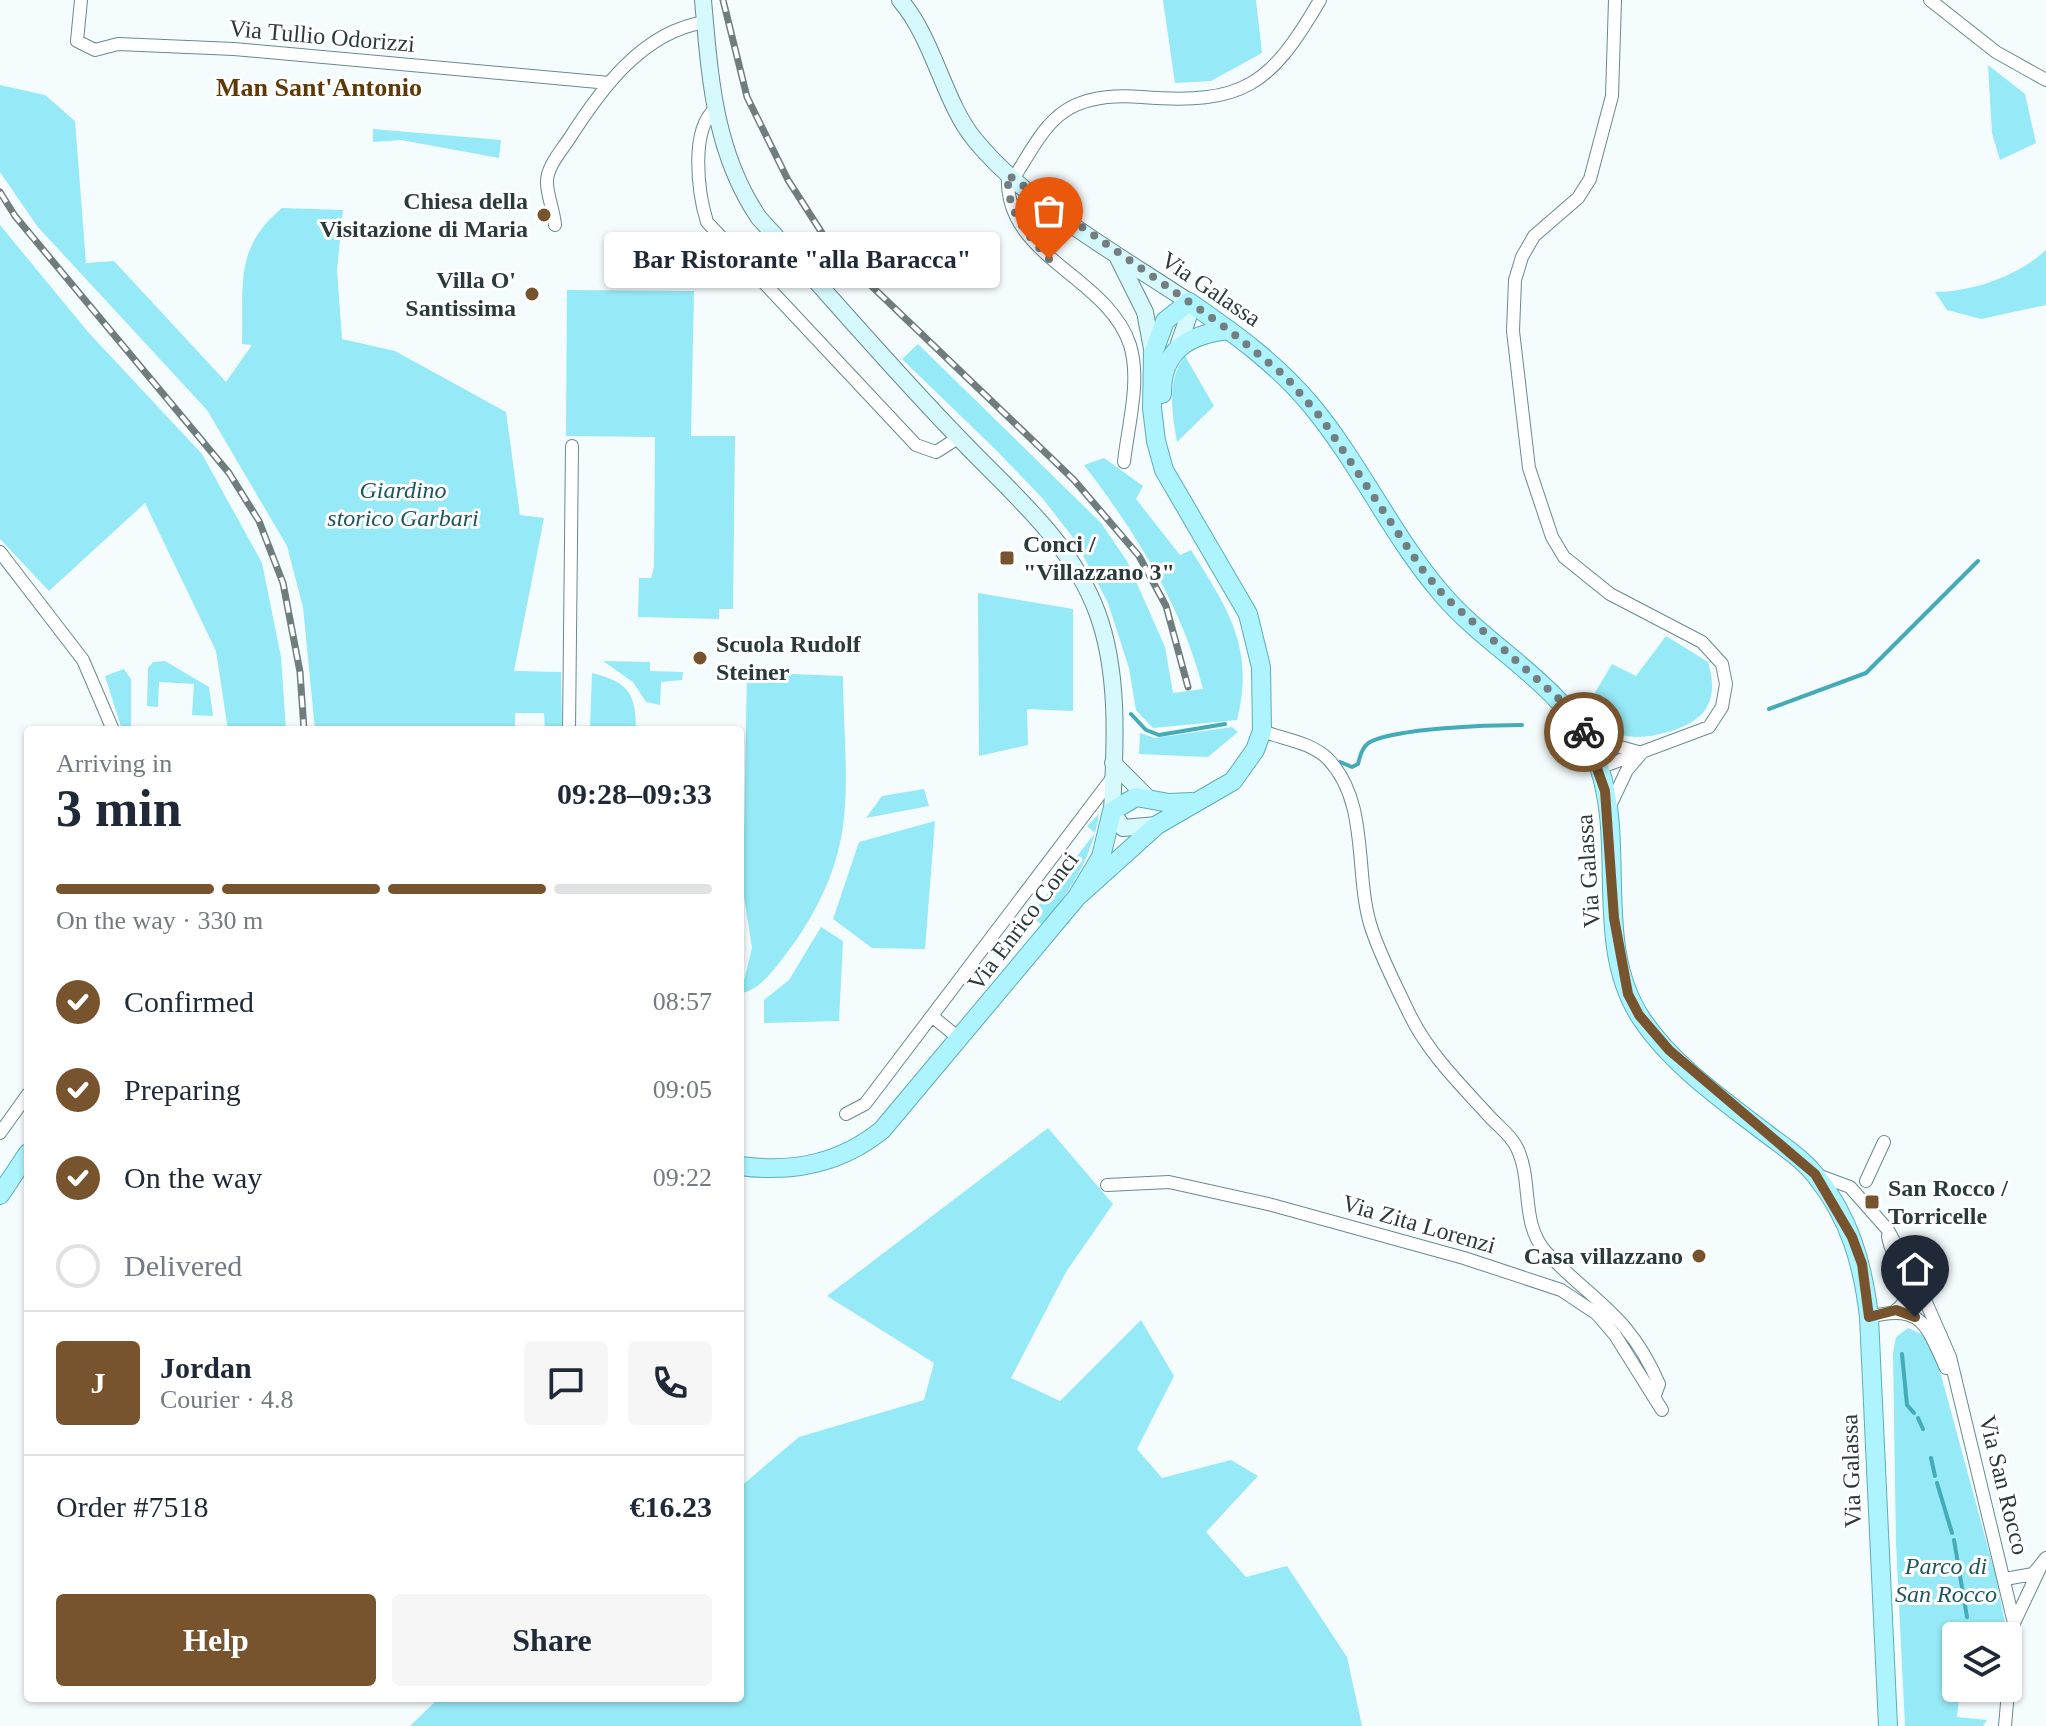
<!DOCTYPE html>
<meta charset="utf-8">
<style>
:root{--surface:#fff;--page:#f6f6f7;--text:#1f2937;--muted:#747a83;--line:#e0e1e3;--accent:#77542d}
body{margin:0;font-family:Georgia,serif;background:var(--page);color:var(--text);height:100vh;display:flex;flex-direction:column;font-size:30px;white-space:nowrap}
*{box-sizing:border-box;margin:0}
p{font-size:26px;color:var(--muted)}
.icon{flex:none;width:44px;height:44px;fill:none;stroke:currentColor;stroke-width:2;stroke-linecap:round;stroke-linejoin:round}
.map{position:relative;flex:1;overflow:hidden}
.panel{position:absolute;left:24px;top:726px;width:720px;height:976px;display:flex;flex-direction:column;background:var(--surface);border-radius:8px;box-shadow:0 2px 6px #0004}
.panel>*{flex:none}
.tools{position:absolute;left:1942px;top:1622px;display:grid;gap:16px}
.tools a{display:grid;place-items:center;width:80px;height:80px;border-radius:8px;background:var(--surface);box-shadow:0 2px 6px #0004;font-size:40px}
.pin{position:absolute;display:grid;place-items:center;width:68px;height:68px;color:#fff;margin:-82px -34px;border-radius:50% 50% 50% 0;rotate:-45deg;box-shadow:0 0 8px #0007}
.pin .icon{rotate:45deg}
.courier{position:absolute;display:grid;place-items:center;width:80px;height:80px;margin:-40px;border:6px solid #77542d;border-radius:50%;background:#fff;color:#222;box-shadow:0 2px 10px #0007}
.bubble{position:absolute;height:56px;border-radius:8px;background:var(--surface);box-shadow:0 2px 6px #0004;font-size:26px;font-weight:700;line-height:56px;text-align:center}
.overview em{font-style:normal;font-weight:700}
.overview div{display:flex;flex-direction:column-reverse}
.overview{display:flex;align-items:center;justify-content:space-between;height:136px;padding:0 32px}
h1{font-size:52px;font-weight:700;line-height:60px}
.bar{display:grid;grid-template-columns:repeat(4,1fr);gap:12px 8px;align-content:center;height:96px;padding:0 32px}
.bar i{height:10px;border-radius:6px;background:var(--line)}
.bar .active{background:var(--accent)}
.bar p{grid-column:span 4}
.line{display:flex;align-items:center;gap:20px;padding:0 32px;border-top:2px solid var(--line)}
.line div{flex:1}
.round{display:grid;place-items:center;flex:none;width:84px;height:84px;border-radius:8px;background:var(--page)}
ol{padding:0 32px;list-style:none}
li{display:flex;align-items:center;gap:24px;height:88px}
li p{margin-inline-start:auto}
li .icon{padding:8px;border-radius:50%;background:var(--accent);color:#fff;stroke-width:4}
li:last-child{color:var(--muted)}
li i{width:44px;height:44px;border:4px solid var(--line);border-radius:50%}
.action{display:flex;gap:16px;margin-top:auto;padding:16px 32px}
.action a{flex:1;height:92px;border-radius:8px;background:var(--accent);color:#fff;font-size:32px;font-weight:700;line-height:92px;text-align:center}
.action a+a{background:var(--page);color:var(--text)}
.map>svg:first-child{display:block}
.green{fill:#96e9f6}
.lines{fill:none;stroke-linecap:round;stroke-linejoin:round}
.stream{stroke:#44abb9;stroke-width:4}
.street-casing{stroke:#688a8f;stroke-width:14}
.secondary-casing{stroke:#688a8f;stroke-width:18}
.primary-casing{stroke:#5caeb9;stroke-width:20}
.street{stroke:#fff;stroke-width:12}
.secondary{stroke:#d6f9fe;stroke-width:16}
.primary{stroke:#adf4fe;stroke-width:18}
.rail-casing{stroke:#707d7e;stroke-width:7}
.rail{stroke:#fff;stroke-width:4;stroke-dasharray:12;stroke-linecap:butt}
.done{stroke:#727e80;stroke-width:8;stroke-dasharray:0 14.4}
.route{stroke:#77542d;stroke-width:10}
.poi-dot{fill:#77542d;stroke:#fff;stroke-width:3}
.labels{text-anchor:middle;dominant-baseline:central;stroke-width:6;stroke-linejoin:round;paint-order:stroke}
.street-label{font-size:24px;fill:#2b3a3c;stroke:#fff}
.poi-label{font-size:24px;font-weight:bold;fill:#2b3a3c;stroke:#fff;text-anchor:end}
.park-label{font-size:24px;font-style:italic;fill:#1c565e;stroke:#fff}
.neighbourhood-label{font-size:26px;font-weight:bold;fill:#5f3a07;stroke:#fff}
</style>
<div class="map">
<svg width="2046" height="1726" viewBox="0 0 2046 1726">
<rect width="100%" height="100%" fill="#f5fcfd"/>
<path class="green" d="M 1163,0 L 1256,0 L 1262,53 L 1211,81 L 1175,83 Z
M 1988,65 L 2025,94 L 2036,143 L 2000,160 L 1992,133 Z
M 0,85 L 45,95 L 75,121 L 86,263 L 114,261 L 226,382 L 252,345 L 242,344 C 244,286 233,249 282,208 L 343,210 L 337,270 L 342,339 L 395,351 L 506,412 L 520,515 L 544,518 L 514,671 L 561,672 L 562,730 L 545,730 L 544,713 L 515,713 L 515,730 L 315,730 L 303,607 L 287,546 L 207,410 L 37,226 L 0,172 Z
M 373,129 L 501,140 L 499,158 L 401,140 L 373,142 Z
M 0,225 L 88,332 L 202,454 L 262,563 L 281,657 L 286,730 L 228,730 L 216,651 L 145,503 L 49,591 L 0,539 Z
M 2046,250 L 2046,305 L 1981,319 L 1947,310 L 1935,292 C 1972,292 2018,276 2046,250 Z
M 567,290 L 694,291 L 691,436 L 735,436 L 733,609 L 719,609 L 719,619 L 638,617 L 639,578 L 651,578 L 654,567 L 655,437 L 566,436 Z
M 918,344 L 1101,523 L 1127,561 L 1165,647 L 1173,693 L 1203,689 C 1182,606 1136,533 1084,465 L 1104,458 L 1143,486 L 1136,499 L 1180,555 L 1191,550 C 1228,609 1255,648 1237,720 L 1153,728 L 1136,710 L 1129,668 L 1108,603 L 1075,540 L 1043,499 L 998,452 L 902,359 Z
M 1185,356 L 1214,406 L 1177,442 C 1172,412 1166,381 1185,356 Z
M 978,593 L 1073,609 L 1073,711 L 1027,709 L 1028,745 L 979,756 Z
M 1666,636 L 1708,662 C 1713,680 1715,694 1705,710 C 1692,730 1634,746 1613,731 C 1604,724 1596,711 1590,701 L 1612,664 L 1636,676 Z
M 165,661 L 209,687 L 213,716 L 192,715 L 194,684 L 159,682 L 158,707 L 147,706 L 148,668 L 153,662 Z
M 603,661 L 650,662 L 650,671 L 683,672 L 682,680 L 661,682 L 660,705 L 646,702 L 633,682 Z
M 124,669 L 131,679 L 131,730 L 122,730 L 105,676 Z
M 747,672 L 843,676 C 843,725 851,797 840,843 C 831,885 809,925 783,958 C 773,971 758,991 741,993 L 752,948 L 743,890 Z
M 592,673 C 628,682 636,693 636,730 L 590,730 Z
M 1232,727 L 1238,732 L 1208,757 L 1139,754 L 1140,733 L 1155,738 Z
M 924,789 L 929,806 L 866,818 L 882,796 Z
M 1099,814 C 1092,859 1069,892 1043,925 L 1030,916 L 1095,833 L 1087,826 Z
M 935,821 L 925,949 L 872,948 L 833,919 L 859,842 Z
M 821,927 L 843,941 L 839,1021 L 764,1023 L 764,1000 L 789,980 Z
M 1048,1128 L 1113,1204 L 1066,1272 L 1011,1378 L 1060,1401 L 1141,1320 L 1174,1376 L 1137,1449 L 1162,1478 L 1231,1460 L 1258,1476 L 1206,1532 L 1246,1577 L 1287,1566 L 1347,1657 L 1362,1726 L 410,1726 L 439,1698 L 740,1698 L 740,1487 L 799,1437 L 924,1400 L 934,1363 L 827,1296 Z
M 1908,1328 L 1923,1335 L 1938,1364 L 1996,1577 L 2005,1623 L 1966,1628 L 1965,1636 L 1956,1636 L 1956,1688 L 1960,1688 L 1957,1717 L 1987,1720 L 1983,1726 L 1905,1726 L 1896,1544 L 1893,1353 L 1896,1337 Z"/>
<g class="lines">
<path class="stream" d="M 1769,709 L 1866,673 L 1978,561
M 1131,714 L 1146,730 L 1159,735 L 1225,724
M 1340,762 L 1352,767 L 1358,764 C 1360,756 1362,747 1370,742 C 1398,728 1488,725 1522,725
M 1902,1354 L 1907,1405 L 1914,1413
M 1918,1418 L 1923,1429
M 1931,1458 L 1935,1476
M 1937,1483 L 1952,1533
M 1954,1540 L 1967,1617"/>
<defs>
<path id="street" d="M 81,0 L 77,41 L 95,50 L 118,44 L 234,49 L 609,83
M 1930,0 L 1996,52 L 2046,80
M 715,109 C 690,130 698,193 707,222 L 916,445 L 936,452 L 958,438
M 1008,175 C 1003,257 1107,275 1130,345 C 1141,381 1128,425 1124,462
M 1013,179 C 1028,157 1042,126 1065,111 C 1087,96 1117,95 1142,97 C 1243,105 1270,86 1320,0
M 555,225 C 554,211 547,195 547,183 C 546,168 561,151 569,139 C 601,89 642,32 705,22
M 0,552 L 83,660 L 113,730
M 1580,724 L 1613,745 L 1642,753
M 569,730 L 572,446
M 1262,731 C 1283,739 1311,742 1328,759 C 1370,803 1354,874 1371,927 C 1380,955 1395,984 1408,1011 C 1427,1052 1459,1083 1489,1116 C 1499,1127 1511,1135 1517,1148 C 1533,1180 1520,1224 1546,1252 C 1593,1302 1629,1314 1659,1384 L 1655,1395
M 1599,768 L 1709,727 L 1722,707 L 1726,684 L 1722,664 L 1702,642 L 1610,594 L 1564,557 L 1552,537 L 1529,468 L 1513,331 L 1515,280 L 1522,257 L 1534,236 L 1578,198 L 1590,179 L 1612,96 L 1615,0
M 1609,808 L 1627,770 L 1640,755
M 933,1017 L 960,1039
M 846,1114 L 865,1104 L 1113,777
M 0,1133 L 28,1094
M 1815,1174 L 1850,1187 L 1888,1230 L 1922,1293 L 1950,1357 L 2014,1623 L 2005,1726
M 1866,1181 L 1884,1142
M 1107,1185 L 1169,1182 L 1272,1205 L 1464,1258 L 1561,1290 L 1597,1314 L 1615,1335 L 1662,1410
M 1888,1236 C 1890,1258 1921,1294 1896,1310
M 1869,1317 C 1921,1303 1926,1324 1946,1368
M 2005,1579 L 2033,1574 L 2046,1558
M 2014,1623 L 2040,1568"/>
<path id="secondary" d="M 703,0 C 710,77 714,152 759,218 C 826,291 890,367 959,438 C 1011,493 1070,540 1097,612 C 1120,673 1115,748 1112,811 L 1123,828 L 1157,825
M 900,0 C 934,39 944,103 975,140 C 1028,205 1119,255 1189,302 L 1188,318 L 1179,343
M 1118,258 L 1145,312 L 1153,354
M 1113,763 L 1146,796"/>
<path id="primary" d="M 1162,394 C 1161,350 1190,334 1229,330
M 1077,897 L 1157,825 L 1233,781 L 1255,750 L 1262,731 L 1261,667 L 1248,614 L 1164,470 L 1156,441 L 1152,408 L 1153,354 L 1165,321 L 1189,302 C 1234,333 1276,363 1311,405 C 1360,464 1392,536 1442,594 C 1494,655 1572,687 1599,767 C 1626,846 1593,945 1641,1018 C 1672,1065 1723,1100 1767,1134 C 1784,1147 1803,1159 1816,1176 C 1850,1218 1863,1265 1869,1317 L 1888,1726
M 740,1166 C 793,1173 840,1164 882,1130 L 1077,897 L 1101,857 L 1112,811 L 1136,797 L 1169,803 L 1191,802
M 0,1195 L 28,1153"/>
</defs>
<use href="#street" class="street-casing"/>
<use href="#secondary" class="secondary-casing"/>
<use href="#primary" class="primary-casing"/>
<use href="#street" class="street"/>
<use href="#secondary" class="secondary"/>
<use href="#primary" class="primary"/>
<defs>
<path id="rail" d="M 723,0 L 747,97 L 788,180 L 822,233 L 861,276 L 1074,480 L 1139,556 L 1166,606 L 1188,687
M 0,192 L 15,216 L 229,473 L 259,521 L 283,583 L 300,672 L 304,730"/>
</defs>
<use href="#rail" class="rail-casing"/>
<use href="#rail" class="rail"/>
</g>
<g class="lines">
<path class="done" d="M 1049,259 C 1026,233 1006,211 1008,175 L 1229,330 L 1286,377 L 1322,419 L 1422,569 L 1445,597 L 1558,698 L 1584,732"/>
<path class="route" d="M 1584,732 L 1605,791 L 1614,918 L 1628,994 L 1639,1015 L 1669,1050 L 1815,1174 L 1852,1237 L 1862,1264 L 1869,1317 L 1896,1310 L 1915,1317"/>
</g>
<g class="poi-dot">
<circle cx="544" cy="215" r="8"/>
<circle cx="532" cy="294" r="8"/>
<rect x="999" y="550" width="16" height="16" rx="4"/>
<circle cx="700" cy="658" r="8"/>
<rect x="1864" y="1194" width="16" height="16" rx="4"/>
<circle cx="1699" cy="1256" r="8"/>
</g>
<g class="labels">
<g class="street-label">
<text transform="translate(322 36) rotate(5)">Via Tullio Odorizzi</text>
<text transform="translate(1211 289) rotate(34)">Via Galassa</text>
<text transform="translate(1588 871) rotate(-94)">Via Galassa</text>
<text transform="translate(1023 921) rotate(-53)">Via Enrico Conci</text>
<text transform="translate(1419 1224) rotate(16)">Via Zita Lorenzi</text>
<text transform="translate(1851 1471) rotate(-92)">Via Galassa</text>
<text transform="translate(2004 1485) rotate(76)">Via San Rocco</text>
</g>
<g class="poi-label">
<text x="528" y="201">Chiesa della<tspan x="528" dy="28">Visitazione di Maria</tspan></text>
<text x="516" y="280">Villa O'<tspan x="516" dy="28">Santissima</tspan></text>
<text x="1023" y="544" text-anchor="start">Conci /<tspan x="1023" dy="28">"Villazzano 3"</tspan></text>
<text x="716" y="644" text-anchor="start">Scuola Rudolf<tspan x="716" dy="28">Steiner</tspan></text>
<text x="1888" y="1188" text-anchor="start">San Rocco /<tspan x="1888" dy="28">Torricelle</tspan></text>
<text x="1683" y="1256">Casa villazzano</text>
</g>
<g class="park-label">
<text x="403" y="490">Giardino<tspan x="403" dy="28">storico Garbari</tspan></text>
<text x="1946" y="1566">Parco di<tspan x="1946" dy="28">San Rocco</tspan></text>
</g>
<g class="neighbourhood-label">
<text x="319" y="87">Man Sant'Antonio</text>
</g>
</g>
</svg>
<div class="tools">
<a><svg class="icon" aria-label="layers" viewBox="0 0 24 24"><path d="M12 4l9 5-9 5-9-5zM3 14l9 5 9-5"/></svg></a>
</div>
<div class="pin" style="left:1049px;top:259px;background:#ea580c"><svg class="icon" aria-label="bag" viewBox="0 0 24 24"><path d="M5 8h14l-1 12H6zM9 8a3 3 0 0 1 6 0"/></svg></div>
<div class="pin" style="left:1915px;top:1317px;background:#1f2937"><svg class="icon" aria-label="home" viewBox="0 0 24 24"><path d="M3 11l9-7 9 7M6 9v11h12V9"/></svg></div>
<div class="courier" style="left:1584px;top:732px"><svg class="icon" aria-label="bike" viewBox="0 0 24 24"><circle cx="6" cy="16" r="4"/><circle cx="18" cy="16" r="4"/><path d="M6 16l4-8h5l3 8M10 8l3 8H6M13 5h3"/></svg></div>
<div class="bubble" style="left:604px;top:232px;width:396px">Bar Ristorante &quot;alla Baracca&quot;</div>
<section class="panel">
<div class="overview"><div><h1>3 min</h1><p>Arriving in</p></div><em>09:28–09:33</em></div>
<div class="bar"><i class="active"></i><i class="active"></i><i class="active"></i><i></i><p>On the way · 330 m</p></div>
<ol>
<li><svg class="icon" aria-label="check" viewBox="0 0 24 24"><path d="M5 12l5 5 9-10"/></svg>Confirmed<p>08:57</p></li>
<li><svg class="icon" aria-label="check" viewBox="0 0 24 24"><path d="M5 12l5 5 9-10"/></svg>Preparing<p>09:05</p></li>
<li><svg class="icon" aria-label="check" viewBox="0 0 24 24"><path d="M5 12l5 5 9-10"/></svg>On the way<p>09:22</p></li>
<li><i></i>Delivered</li>
</ol>
<div class="line" style="height:144px"><b class="round" style="background:var(--accent);color:#fff">J</b><div><b>Jordan</b><p>Courier · 4.8</p></div><a class="round"><svg class="icon" aria-label="chat" viewBox="0 0 24 24"><path d="M4 5h16v11H9l-5 4z"/></svg></a><a class="round"><svg class="icon" aria-label="phone" viewBox="0 0 24 24"><path d="M5 4h4l2 5-3 2q2 4 5 5l2-3 5 2v4C11 20 4 13 5 4z"/></svg></a></div>
<div class="line" style="height:104px"><div>Order #7518</div><b>€16.23</b></div>
<div class="action"><a>Help</a><a>Share</a></div>
</section>
</div>
